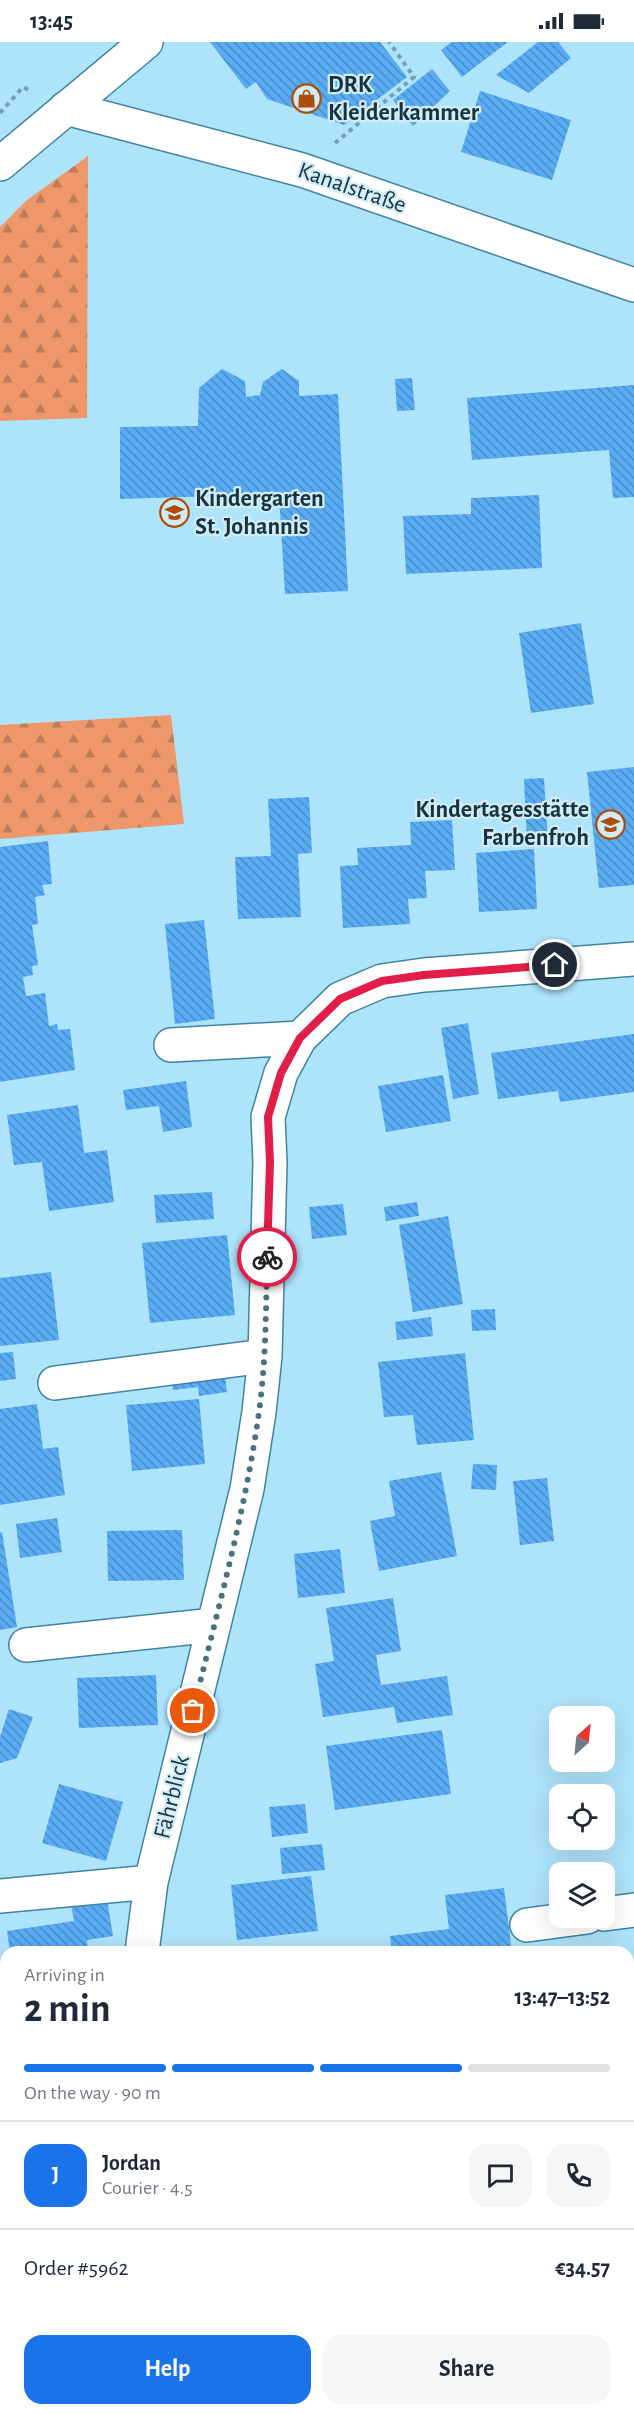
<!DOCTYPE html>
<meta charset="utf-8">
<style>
:root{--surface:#fff;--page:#f6f6f7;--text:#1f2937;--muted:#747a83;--line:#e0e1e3;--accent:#1a73e8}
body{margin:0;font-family:"Alegreya Sans",sans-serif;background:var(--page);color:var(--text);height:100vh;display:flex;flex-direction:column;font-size:22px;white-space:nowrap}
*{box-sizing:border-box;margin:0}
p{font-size:20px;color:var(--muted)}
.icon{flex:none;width:33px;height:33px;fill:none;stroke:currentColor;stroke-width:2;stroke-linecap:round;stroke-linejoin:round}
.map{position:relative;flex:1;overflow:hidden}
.drawer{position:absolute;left:0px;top:1904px;width:634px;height:470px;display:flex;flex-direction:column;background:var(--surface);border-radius:18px 18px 0 0;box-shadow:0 6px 24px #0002}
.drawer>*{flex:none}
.needle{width:39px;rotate:27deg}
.fabs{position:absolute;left:549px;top:1664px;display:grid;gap:12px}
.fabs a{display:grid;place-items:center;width:66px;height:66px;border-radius:12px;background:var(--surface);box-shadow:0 6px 24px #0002;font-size:30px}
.pin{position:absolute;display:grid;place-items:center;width:51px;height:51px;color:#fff;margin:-26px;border:3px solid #fff;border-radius:50%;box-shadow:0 2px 6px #0007}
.courier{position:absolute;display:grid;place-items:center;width:60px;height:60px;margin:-30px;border:4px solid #e11d48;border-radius:50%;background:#fff;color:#222;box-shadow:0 2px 8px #0007}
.summary em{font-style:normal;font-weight:700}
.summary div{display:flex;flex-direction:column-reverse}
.summary{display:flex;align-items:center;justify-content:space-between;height:102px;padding:0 24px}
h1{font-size:39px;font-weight:700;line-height:45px}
.bar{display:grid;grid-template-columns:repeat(4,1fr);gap:9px 6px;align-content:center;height:72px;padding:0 24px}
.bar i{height:8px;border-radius:4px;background:var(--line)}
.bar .selected{background:var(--accent)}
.bar p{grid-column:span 4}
.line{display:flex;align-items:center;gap:15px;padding:0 24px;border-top:2px solid var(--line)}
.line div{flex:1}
.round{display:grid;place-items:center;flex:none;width:63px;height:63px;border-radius:18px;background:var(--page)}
.cta{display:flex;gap:12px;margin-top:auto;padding:12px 24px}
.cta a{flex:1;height:69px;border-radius:18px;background:var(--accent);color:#fff;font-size:24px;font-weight:700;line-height:69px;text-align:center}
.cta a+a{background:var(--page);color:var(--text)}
.status{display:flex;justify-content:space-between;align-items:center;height:42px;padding:0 30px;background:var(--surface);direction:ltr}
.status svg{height:16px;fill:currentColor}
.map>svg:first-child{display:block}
.grass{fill:url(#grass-dots)}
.forest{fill:url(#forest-firs)}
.building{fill:url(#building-back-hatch)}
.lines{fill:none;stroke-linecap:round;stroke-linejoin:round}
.minor-casing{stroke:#4084a0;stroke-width:36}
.major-casing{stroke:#4084a0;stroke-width:36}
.path{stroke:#74a0b3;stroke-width:4;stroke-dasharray:4.5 4.5;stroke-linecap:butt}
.minor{stroke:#fff;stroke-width:33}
.major{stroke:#fff;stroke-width:33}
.done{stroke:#4b7180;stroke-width:6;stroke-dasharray:0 10.8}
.route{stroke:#e11d48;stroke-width:8}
.labels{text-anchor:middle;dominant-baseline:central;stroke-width:4.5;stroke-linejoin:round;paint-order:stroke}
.poi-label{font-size:24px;font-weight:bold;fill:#16333e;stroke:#d1ecf8;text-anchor:start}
.street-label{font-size:24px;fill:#16333e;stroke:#d1ecf8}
</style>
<div class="status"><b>13:45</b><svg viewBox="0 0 49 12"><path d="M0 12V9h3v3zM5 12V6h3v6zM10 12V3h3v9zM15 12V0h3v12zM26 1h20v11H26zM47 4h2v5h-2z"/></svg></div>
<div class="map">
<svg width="634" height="2372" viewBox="0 0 634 2372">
<defs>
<pattern id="grass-dots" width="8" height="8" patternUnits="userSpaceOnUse" patternTransform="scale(1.5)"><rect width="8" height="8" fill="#ee976b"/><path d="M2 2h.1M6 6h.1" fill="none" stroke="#c07c59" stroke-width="1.8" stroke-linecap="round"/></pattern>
<pattern id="forest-firs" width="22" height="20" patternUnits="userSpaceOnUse" patternTransform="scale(1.5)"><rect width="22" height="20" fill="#ee976b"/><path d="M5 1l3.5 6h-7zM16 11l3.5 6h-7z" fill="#c07c59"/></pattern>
<pattern id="building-back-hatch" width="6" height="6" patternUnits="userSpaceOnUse" patternTransform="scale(1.5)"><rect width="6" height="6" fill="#59acf4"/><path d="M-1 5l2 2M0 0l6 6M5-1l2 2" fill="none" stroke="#498dc7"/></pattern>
</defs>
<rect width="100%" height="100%" fill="#ade3fb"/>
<path class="grass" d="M 629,2118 L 634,2118 L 634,2250 L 629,2251 Z"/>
<path class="forest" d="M 88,114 L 87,376 L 0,379 L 0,185 L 27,158 Z
M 171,673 L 184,782 L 0,797 L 0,683 Z"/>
<path class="building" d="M 210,0 L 380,0 L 407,35 L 344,83 L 267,57 L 256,40 L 246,47 Z
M 452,0 L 508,0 L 462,35 L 441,8 Z
M 538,0 L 558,0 L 571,16 L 529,51 L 496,33 Z
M 432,27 L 450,49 L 413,84 L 393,58 Z
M 480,49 L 571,78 L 552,138 L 461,110 Z
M 222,327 L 245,339 L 246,355 L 260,353 L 263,340 L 282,327 L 299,339 L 299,354 L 338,352 L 348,549 L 285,552 L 279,452 L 120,457 L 120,385 L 198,384 L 199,346 Z
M 412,336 L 415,368 L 397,369 L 395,337 Z
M 634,343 L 634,455 L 613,456 L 609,408 L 472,418 L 467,356 Z
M 539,453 L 542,526 L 406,532 L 403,474 L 471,472 L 471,456 Z
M 581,581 L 594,662 L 531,671 L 519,591 Z
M 634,725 L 634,843 L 599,846 L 587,730 Z
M 544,736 L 548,800 L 527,800 L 524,737 Z
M 309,755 L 312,811 L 298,812 L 301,875 L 238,877 L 235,815 L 271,814 L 268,757 Z
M 452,778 L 455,828 L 425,829 L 427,856 L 408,857 L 410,882 L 343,886 L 340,824 L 358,823 L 357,806 L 411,803 L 410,780 Z
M 48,799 L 52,842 L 42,843 L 45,853 L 35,855 L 38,882 L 32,883 L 38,923 L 32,924 L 33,933 L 23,935 L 26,954 L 45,951 L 49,984 L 57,982 L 58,988 L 70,987 L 75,1028 L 0,1040 L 0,805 Z
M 534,807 L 537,867 L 479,870 L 476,811 Z
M 204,878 L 215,977 L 175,982 L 165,882 Z
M 468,981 L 479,1052 L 453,1057 L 441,986 Z
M 634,992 L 634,1050 L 560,1060 L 558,1049 L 498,1057 L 491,1011 Z
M 443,1033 L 451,1079 L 386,1090 L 378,1044 Z
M 186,1039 L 192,1085 L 163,1090 L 159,1064 L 126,1068 L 123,1048 Z
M 78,1063 L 84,1111 L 107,1108 L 114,1160 L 49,1169 L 42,1120 L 14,1123 L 7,1073 Z
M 212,1150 L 214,1177 L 156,1181 L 154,1153 Z
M 417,1160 L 419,1174 L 386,1179 L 384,1165 Z
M 343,1162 L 347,1193 L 312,1197 L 309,1165 Z
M 448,1174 L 463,1262 L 413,1270 L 399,1183 Z
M 227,1193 L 235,1273 L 150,1281 L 142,1201 Z
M 51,1230 L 59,1298 L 0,1304 L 0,1236 Z
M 495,1267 L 496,1288 L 472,1289 L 471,1268 Z
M 431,1275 L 433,1294 L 397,1298 L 395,1280 Z
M 13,1310 L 16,1337 L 0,1339 L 0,1311 Z
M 465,1311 L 474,1398 L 417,1403 L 413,1373 L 384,1375 L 378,1320 Z
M 224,1325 L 227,1350 L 199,1354 L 198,1345 L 173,1348 L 171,1331 Z
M 199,1357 L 205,1422 L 132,1429 L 126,1363 Z
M 37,1362 L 43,1407 L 58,1405 L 65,1453 L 0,1463 L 0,1367 Z
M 473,1422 L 497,1423 L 496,1448 L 471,1447 Z
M 441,1430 L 457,1514 L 379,1529 L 370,1479 L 395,1474 L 389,1439 Z
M 547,1436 L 554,1499 L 520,1503 L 513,1439 Z
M 57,1476 L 62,1510 L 20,1516 L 16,1482 Z
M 182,1488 L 184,1538 L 108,1539 L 107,1489 Z
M 2,1490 L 17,1585 L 0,1588 L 0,1491 Z
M 340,1507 L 345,1551 L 298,1556 L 294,1512 Z
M 393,1556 L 401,1609 L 376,1613 L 381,1643 L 447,1634 L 453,1673 L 397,1681 L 394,1665 L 323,1675 L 315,1622 L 334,1619 L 326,1566 Z
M 156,1633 L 158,1683 L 79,1686 L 77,1636 Z
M 9,1667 L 33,1675 L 17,1716 L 0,1721 L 0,1695 Z
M 442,1688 L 451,1752 L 335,1768 L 326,1704 Z
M 59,1742 L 123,1760 L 106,1819 L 42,1801 Z
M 305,1762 L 308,1791 L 272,1795 L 269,1765 Z
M 322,1802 L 325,1828 L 282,1832 L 280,1806 Z
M 311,1834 L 318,1889 L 237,1898 L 231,1843 Z
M 504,1846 L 512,1910 L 392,1910 L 390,1894 L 449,1887 L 445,1853 Z
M 107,1857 L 113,1894 L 87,1898 L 88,1910 L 10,1910 L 7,1889 L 74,1879 L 71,1862 Z
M 628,1927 L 634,1927 L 634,1991 L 628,1992 Z
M 6,1968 L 6,1997 L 0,1998 L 0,1969 Z
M 6,2151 L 6,2186 L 5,2186 L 0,2152 Z
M 1,2201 L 6,2250 L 0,2251 L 0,2202 Z
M 6,2331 L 6,2367 L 23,2367 L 24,2372 L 0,2372 L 0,2332 Z
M 115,2367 L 147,2367 L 148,2372 L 115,2372 Z
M 253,2367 L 269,2367 L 270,2372 L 254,2372 Z
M 292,2367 L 368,2367 L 369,2372 L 292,2372 Z
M 416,2367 L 460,2367 L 460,2372 L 395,2372 L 395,2369 Z
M 519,2367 L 554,2367 L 555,2372 L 493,2372 Z"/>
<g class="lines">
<defs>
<path id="minor" d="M 66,66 L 302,128 L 634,243
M 171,1003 L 300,996
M 55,1341 L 265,1314
M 26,1603 L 214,1583
M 0,1854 L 151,1840
M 604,1872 L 634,1868
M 527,1883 L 587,1875
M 142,1910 L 151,1840 L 247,1447 L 259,1370 L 265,1314 L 270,1120 L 268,1075 L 281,1031 L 300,996 L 340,957 L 382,939 L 424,933 L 634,917
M 628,2097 L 634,2096
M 0,2101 L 6,2100"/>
<path id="major" d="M 0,122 L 146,0"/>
</defs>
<use href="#minor" class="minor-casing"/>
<use href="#major" class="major-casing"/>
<path class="path" d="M 0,71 L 23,45 L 31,49
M 335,101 L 414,35 L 389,0"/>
<use href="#minor" class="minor"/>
<use href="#major" class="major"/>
</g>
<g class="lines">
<path class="done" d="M 193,1669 C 217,1570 245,1471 259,1370 C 266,1319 266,1267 267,1215"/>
<path class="route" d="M 267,1215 L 270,1120 L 268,1075 L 281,1031 L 300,996 L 340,957 L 382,939 L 424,933 L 555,923"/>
</g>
<defs>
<symbol id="shop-ring" viewBox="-11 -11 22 22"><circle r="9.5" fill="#d1ecf8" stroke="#ae4d0b" stroke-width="1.5"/><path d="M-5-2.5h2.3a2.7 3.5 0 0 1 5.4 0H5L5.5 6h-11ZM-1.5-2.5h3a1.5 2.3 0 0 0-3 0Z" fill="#ae4d0b"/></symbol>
<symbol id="school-ring" viewBox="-11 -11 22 22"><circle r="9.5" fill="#d1ecf8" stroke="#ae4d0b" stroke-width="1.5"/><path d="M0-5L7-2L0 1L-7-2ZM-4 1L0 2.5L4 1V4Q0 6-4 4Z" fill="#ae4d0b"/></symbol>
</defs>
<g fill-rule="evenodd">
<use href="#shop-ring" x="290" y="40" width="33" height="33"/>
<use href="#school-ring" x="158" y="454" width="33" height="33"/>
<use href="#school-ring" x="594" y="766" width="33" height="33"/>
</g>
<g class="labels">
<g class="poi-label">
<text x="328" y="43">DRK<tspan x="328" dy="28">Kleiderkammer</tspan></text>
<text x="195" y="457">Kindergarten<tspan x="195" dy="28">St. Johannis</tspan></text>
<text x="589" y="768" text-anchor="end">Kindertagesstätte<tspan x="589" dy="28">Farbenfroh</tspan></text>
</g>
<g class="street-label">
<text transform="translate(352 146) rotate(19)">Kanalstraße</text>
<text transform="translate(172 1755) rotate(-76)">Fährblick</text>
</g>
</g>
</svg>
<div class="fabs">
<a><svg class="needle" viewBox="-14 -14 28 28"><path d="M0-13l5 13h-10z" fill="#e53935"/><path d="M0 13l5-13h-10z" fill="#747a83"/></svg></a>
<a><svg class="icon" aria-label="locate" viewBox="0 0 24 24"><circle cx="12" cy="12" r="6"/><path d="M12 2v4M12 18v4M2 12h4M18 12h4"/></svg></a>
<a><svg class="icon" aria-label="layers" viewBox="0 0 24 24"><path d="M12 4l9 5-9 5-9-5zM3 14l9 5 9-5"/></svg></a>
</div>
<div class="pin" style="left:193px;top:1669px;background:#ea580c"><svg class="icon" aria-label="bag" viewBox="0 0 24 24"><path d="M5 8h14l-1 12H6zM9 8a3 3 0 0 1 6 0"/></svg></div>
<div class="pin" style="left:555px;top:923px;background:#1f2937"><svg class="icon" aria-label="home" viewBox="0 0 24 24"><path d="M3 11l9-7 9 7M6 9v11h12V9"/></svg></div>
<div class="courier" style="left:267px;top:1215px"><svg class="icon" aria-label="bike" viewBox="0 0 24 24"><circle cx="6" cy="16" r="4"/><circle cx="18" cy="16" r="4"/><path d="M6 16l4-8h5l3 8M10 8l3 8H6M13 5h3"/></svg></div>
<section class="drawer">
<div class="summary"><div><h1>2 min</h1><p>Arriving in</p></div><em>13:47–13:52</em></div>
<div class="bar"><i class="selected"></i><i class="selected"></i><i class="selected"></i><i></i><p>On the way · 90 m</p></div>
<div class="line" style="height:108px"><b class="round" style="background:var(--accent);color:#fff">J</b><div><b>Jordan</b><p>Courier · 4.5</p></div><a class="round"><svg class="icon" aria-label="chat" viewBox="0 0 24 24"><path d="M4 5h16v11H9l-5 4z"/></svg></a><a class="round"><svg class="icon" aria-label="phone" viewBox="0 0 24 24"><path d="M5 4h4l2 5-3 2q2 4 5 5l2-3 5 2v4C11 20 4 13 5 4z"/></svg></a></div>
<div class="line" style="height:78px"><div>Order #5962</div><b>€34.57</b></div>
<div class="cta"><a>Help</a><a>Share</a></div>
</section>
</div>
